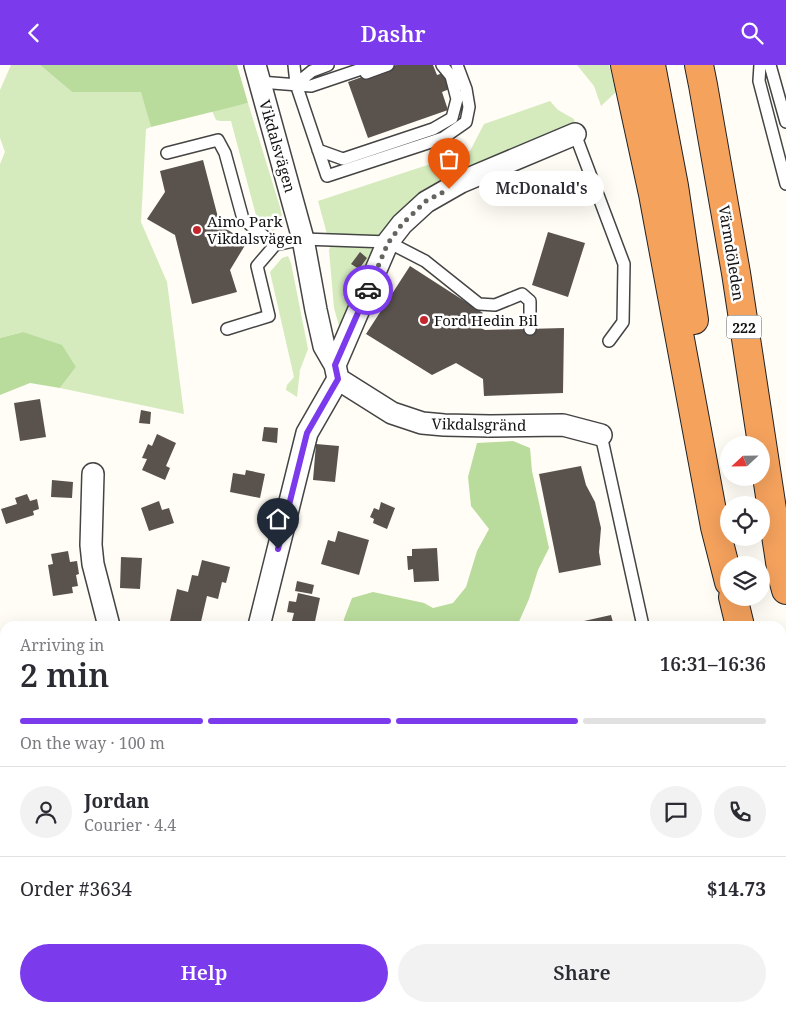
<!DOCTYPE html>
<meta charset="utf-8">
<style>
:root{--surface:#fff;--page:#f2f2f3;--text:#2b2b33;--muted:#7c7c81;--line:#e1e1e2;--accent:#7c3aed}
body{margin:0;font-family:"Noto Serif",serif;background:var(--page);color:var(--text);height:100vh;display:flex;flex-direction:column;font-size:19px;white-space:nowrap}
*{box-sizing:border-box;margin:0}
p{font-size:16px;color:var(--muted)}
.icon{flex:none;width:28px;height:28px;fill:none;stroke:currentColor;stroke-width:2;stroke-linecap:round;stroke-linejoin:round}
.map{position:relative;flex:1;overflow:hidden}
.panel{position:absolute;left:0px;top:556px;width:786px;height:391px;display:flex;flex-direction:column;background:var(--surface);border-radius:15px 15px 0 0;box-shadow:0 5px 20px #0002}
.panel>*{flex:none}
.needle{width:32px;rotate:248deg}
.fabs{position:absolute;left:720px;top:371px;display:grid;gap:10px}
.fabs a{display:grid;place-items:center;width:50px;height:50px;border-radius:50%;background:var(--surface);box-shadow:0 5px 20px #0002;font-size:25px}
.pin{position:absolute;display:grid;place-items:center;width:42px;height:42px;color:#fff;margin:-51px -21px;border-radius:50% 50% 50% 0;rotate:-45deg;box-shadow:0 0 5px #0007}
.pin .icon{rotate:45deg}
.courier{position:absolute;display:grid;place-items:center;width:50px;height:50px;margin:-25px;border:4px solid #7c3aed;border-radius:50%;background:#fff;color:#222;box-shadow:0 1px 6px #0007}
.bubble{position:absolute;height:35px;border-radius:18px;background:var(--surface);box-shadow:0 5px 20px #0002;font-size:16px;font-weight:600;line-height:35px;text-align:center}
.overview em{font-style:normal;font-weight:600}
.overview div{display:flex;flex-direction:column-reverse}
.overview{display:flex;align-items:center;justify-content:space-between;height:85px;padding:0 20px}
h1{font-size:32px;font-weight:600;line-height:38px}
.bar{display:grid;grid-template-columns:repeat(4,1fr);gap:8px 5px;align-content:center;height:60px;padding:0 20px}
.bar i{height:6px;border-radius:4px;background:var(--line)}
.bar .current{background:var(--accent)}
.bar p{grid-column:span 4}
.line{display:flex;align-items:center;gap:12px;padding:0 20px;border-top:1px solid var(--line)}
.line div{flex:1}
.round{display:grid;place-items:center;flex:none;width:52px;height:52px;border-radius:26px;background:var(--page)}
.primary-button{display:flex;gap:10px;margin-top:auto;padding:10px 20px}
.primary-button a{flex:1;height:58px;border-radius:30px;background:var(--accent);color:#fff;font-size:20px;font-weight:600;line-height:58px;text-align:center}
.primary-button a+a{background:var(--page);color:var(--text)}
header{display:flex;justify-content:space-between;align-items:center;height:65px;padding:0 20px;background:var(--accent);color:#fff;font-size:22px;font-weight:600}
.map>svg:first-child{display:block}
.green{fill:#d5ebbd}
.forest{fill:#b9dc9c}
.building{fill:#5a524d}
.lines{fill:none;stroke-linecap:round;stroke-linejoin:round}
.lane-casing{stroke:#444;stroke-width:14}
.street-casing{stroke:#444;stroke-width:24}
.highway-casing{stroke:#222;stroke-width:30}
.lane{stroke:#fff;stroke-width:11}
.street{stroke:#fff;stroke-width:21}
.highway{stroke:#f5a25d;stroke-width:28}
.done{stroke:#646461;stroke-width:5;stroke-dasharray:0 9}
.route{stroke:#7c3aed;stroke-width:6}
.poi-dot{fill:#c4262e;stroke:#fff;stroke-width:2}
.labels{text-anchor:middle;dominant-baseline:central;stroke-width:5;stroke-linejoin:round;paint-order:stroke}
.shield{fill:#fff;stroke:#585858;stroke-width:1}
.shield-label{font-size:14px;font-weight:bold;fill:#111}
.street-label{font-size:15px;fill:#111;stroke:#fff}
.poi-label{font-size:15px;fill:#111;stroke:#fff;text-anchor:start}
</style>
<header><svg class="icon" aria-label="back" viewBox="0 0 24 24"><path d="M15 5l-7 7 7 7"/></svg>Dashr<svg class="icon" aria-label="search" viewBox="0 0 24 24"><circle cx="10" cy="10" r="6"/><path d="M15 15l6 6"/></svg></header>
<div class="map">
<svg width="786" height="947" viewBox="0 0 786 947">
<rect width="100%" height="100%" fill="#fffdf5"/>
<path class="green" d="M 11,0 L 40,0 L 72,27 L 142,27 L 151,62 L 146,64 L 141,157 L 167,217 L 184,349 L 60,323 L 76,302 L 23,267 L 0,273 L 0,99 L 5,87 L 0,73 L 0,25 Z
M 577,0 L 609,0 L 616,27 L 601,41 L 594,21 Z
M 550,36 L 558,45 L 574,54 L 575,60 L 382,171 L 327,169 L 318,136 L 470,86 L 484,59 Z
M 248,38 L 280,142 L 284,160 L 280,163 L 273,166 L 263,159 L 258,158 L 231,56 L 220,56 L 216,55 L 212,46 Z
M 331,180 L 355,180 L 378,185 L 342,260 L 339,261 L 334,243 L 329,185 Z
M 288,191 L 291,198 L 308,284 L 300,305 L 297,332 L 286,325 L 287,320 L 294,312 L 270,207 L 282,193 Z"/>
<path class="forest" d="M 40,0 L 237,0 L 248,38 L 151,62 L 141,27 L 72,27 Z
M 23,267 L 62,280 L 76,302 L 60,323 L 30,318 L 0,330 L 0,273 Z
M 513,376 L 530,383 L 532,406 L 549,483 L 538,505 L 529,534 L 517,561 L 343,561 L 344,554 L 352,533 L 373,527 L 424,538 L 433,543 L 453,538 L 466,522 L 477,486 L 489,464 L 471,441 L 468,412 L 477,378 Z
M 0,686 L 5,691 L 5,726 L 0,728 Z
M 0,781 L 5,784 L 5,841 L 0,840 Z
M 781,937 L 785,947 L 621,947 L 623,942 L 781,942 Z"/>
<path class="building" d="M 396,0 L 433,0 L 437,10 L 446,7 L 452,23 L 442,27 L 448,45 L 368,73 L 348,17 Z
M 203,95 L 220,160 L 247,177 L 230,205 L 237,227 L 192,239 L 175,170 L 147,154 L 165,127 L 160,106 Z
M 548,167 L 585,178 L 568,232 L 532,220 Z
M 360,187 L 367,193 L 359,204 L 351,199 Z
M 410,201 L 483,248 L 475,260 L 485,265 L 564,263 L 563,328 L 484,331 L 483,314 L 456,298 L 432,310 L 366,269 Z
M 40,334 L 46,372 L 20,376 L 14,338 Z
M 141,345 L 151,347 L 150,359 L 139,358 Z
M 264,362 L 278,363 L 277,378 L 262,376 Z
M 157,369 L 176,378 L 166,401 L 170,403 L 165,415 L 142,405 L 147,394 L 142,393 L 148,379 L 152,381 Z
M 316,379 L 339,381 L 335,417 L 313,415 Z
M 581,401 L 586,420 L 595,437 L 601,463 L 599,487 L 601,500 L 559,508 L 539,409 Z
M 246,405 L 265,409 L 260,433 L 230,427 L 233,408 L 245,410 Z
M 52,415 L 73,417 L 72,433 L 51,432 Z
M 27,429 L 30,436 L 37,434 L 39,444 L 33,446 L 34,450 L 6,459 L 1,444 L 17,439 L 15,433 Z
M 159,436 L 162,445 L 169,443 L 174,458 L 149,466 L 141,443 Z
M 381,437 L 395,443 L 387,464 L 373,458 L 374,454 L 370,452 L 374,443 L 379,445 Z
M 338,466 L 369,475 L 359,510 L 321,499 L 328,475 L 335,477 Z
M 437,483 L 439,516 L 414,517 L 413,504 L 408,505 L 407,491 L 412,491 L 412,484 Z
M 68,486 L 70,497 L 77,496 L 79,509 L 76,510 L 78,521 L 72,522 L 73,528 L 53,531 L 48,500 L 53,499 L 51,489 Z
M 121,492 L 142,493 L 140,524 L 120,523 Z
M 202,495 L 230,502 L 226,518 L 222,517 L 218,534 L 207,531 L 200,561 L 169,561 L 177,524 L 188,527 L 192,510 L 198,511 Z
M 297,516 L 314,520 L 312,529 L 295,526 Z
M 298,528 L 320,533 L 314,561 L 292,556 L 294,548 L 287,547 L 289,536 L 296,537 Z
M 611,550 L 614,561 L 566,561 L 566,560 Z
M 529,942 L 545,942 L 547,947 L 530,947 Z"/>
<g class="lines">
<defs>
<path id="lane" d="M 294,0 L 296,19 L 327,111 L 443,73 L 466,57 L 469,42 L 466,24 L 457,0
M 760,0 L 759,16 L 786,119
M 770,0 L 786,57
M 366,8 L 388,0
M 260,17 L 311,21 L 373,0
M 296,19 L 312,6 L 328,0
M 575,69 L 624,199 L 623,257 L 609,276
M 318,85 L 343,94 L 433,64 L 452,53 L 457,34 L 451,11 L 442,0
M 167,88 L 218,75 L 225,88 L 243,154 L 275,180 L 257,201 L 269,251 L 227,264
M 275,180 L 303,174 L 388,177 L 425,196 L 479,239 L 495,240 L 522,229 L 530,236 L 530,264
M 601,370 L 643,561"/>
<path id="street" d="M 255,0 L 303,174 L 316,245 L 324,281 L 335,300 L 338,314 L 307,368 L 259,561
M 335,300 L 388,177 L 402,159 L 426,137 L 461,117 L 575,69
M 338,314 L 392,348 L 422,358 L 444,360 L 490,361 L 563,360 L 601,370
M 93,409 L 91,480 L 93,499 L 109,561
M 280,942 L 281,947
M 433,947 L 449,942"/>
<path id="highway" d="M 625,0 L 653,129 L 715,462 L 729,517
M 651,0 L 674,121 L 694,255
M 699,0 L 703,20 L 736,208 L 782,510 L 786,525
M 733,532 L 740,561
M 781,716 L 786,733"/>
</defs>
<use href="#lane" class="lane-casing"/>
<use href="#street" class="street-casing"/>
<use href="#highway" class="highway-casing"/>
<use href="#lane" class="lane"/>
<use href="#street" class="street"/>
<use href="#highway" class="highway"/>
</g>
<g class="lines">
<path class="done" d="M 368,225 L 388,178 L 402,159 L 426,136 L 449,124"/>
<path class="route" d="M 278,484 L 307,368 L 338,314 L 335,300 L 368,225"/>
</g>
<g class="poi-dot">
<circle cx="197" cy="165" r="5"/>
<circle cx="424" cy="255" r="5"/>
</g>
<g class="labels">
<rect class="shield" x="726.5" y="250.5" width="35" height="23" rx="4"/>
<g class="shield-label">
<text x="744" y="262">222</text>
</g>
<g class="street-label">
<text transform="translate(278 81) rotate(74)">Vikdalsvägen</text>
<text transform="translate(732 188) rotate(81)">Värmdöleden</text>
<text transform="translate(479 359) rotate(1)">Vikdalsgränd</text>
</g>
<g class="poi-label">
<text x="207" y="156">Aimo Park<tspan x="207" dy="17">Vikdalsvägen</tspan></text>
<text x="434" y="255">Ford Hedin Bil</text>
</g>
</g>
</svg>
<div class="fabs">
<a><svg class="needle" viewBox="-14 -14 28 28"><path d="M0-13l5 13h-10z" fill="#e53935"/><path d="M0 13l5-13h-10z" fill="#7c7c81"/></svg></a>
<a><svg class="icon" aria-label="locate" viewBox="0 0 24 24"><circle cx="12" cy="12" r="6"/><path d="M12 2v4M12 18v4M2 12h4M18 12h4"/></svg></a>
<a><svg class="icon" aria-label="layers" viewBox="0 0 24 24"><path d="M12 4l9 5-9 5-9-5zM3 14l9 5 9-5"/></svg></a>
</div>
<div class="pin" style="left:449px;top:124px;background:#ea580c"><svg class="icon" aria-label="bag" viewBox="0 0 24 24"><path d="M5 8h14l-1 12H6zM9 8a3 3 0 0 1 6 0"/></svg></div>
<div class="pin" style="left:278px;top:484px;background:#1f2937"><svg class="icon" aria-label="home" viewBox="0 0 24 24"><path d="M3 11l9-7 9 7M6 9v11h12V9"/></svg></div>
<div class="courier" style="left:368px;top:225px"><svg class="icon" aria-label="car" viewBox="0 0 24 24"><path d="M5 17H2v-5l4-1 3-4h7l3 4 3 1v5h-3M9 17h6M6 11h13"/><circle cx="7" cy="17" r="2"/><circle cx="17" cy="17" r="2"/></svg></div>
<div class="bubble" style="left:479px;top:106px;width:125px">McDonald's</div>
<section class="panel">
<div class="overview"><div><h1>2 min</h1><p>Arriving in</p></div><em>16:31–16:36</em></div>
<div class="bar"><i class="current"></i><i class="current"></i><i class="current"></i><i></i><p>On the way · 100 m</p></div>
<div class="line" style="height:90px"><a class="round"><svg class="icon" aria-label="person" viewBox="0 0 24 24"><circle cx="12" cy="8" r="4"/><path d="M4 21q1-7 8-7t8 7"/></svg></a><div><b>Jordan</b><p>Courier · 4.4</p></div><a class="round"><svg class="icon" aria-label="chat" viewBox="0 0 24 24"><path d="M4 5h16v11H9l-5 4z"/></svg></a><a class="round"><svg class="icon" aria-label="phone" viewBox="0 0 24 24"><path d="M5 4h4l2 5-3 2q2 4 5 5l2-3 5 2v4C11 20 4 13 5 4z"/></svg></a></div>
<div class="line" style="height:65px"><div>Order #3634</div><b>$14.73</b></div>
<div class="primary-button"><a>Help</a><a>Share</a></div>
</section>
</div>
